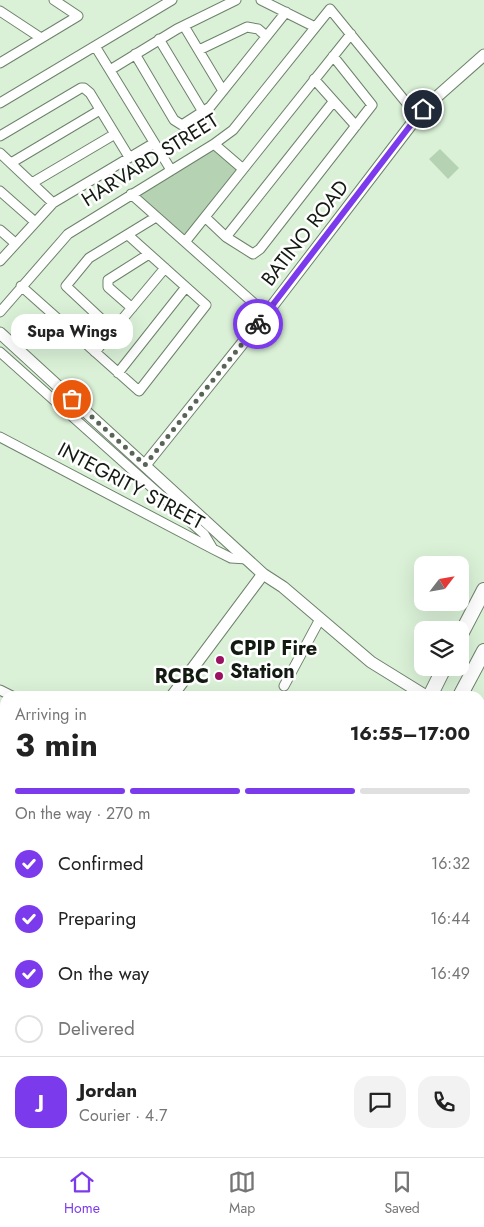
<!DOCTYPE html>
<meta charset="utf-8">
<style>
:root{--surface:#fff;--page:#f2f2f2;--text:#222;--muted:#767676;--line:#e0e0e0;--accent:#7c3aed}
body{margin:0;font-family:Jost,sans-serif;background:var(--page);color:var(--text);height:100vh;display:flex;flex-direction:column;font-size:19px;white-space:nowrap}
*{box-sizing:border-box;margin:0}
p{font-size:16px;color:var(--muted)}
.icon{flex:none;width:28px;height:28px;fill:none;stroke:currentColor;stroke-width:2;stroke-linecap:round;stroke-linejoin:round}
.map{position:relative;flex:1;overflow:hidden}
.drawer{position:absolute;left:0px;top:691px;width:485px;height:466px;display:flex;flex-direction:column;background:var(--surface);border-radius:15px 15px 0 0;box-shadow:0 5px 20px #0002}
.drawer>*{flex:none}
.needle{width:32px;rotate:59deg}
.controls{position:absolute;left:414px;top:556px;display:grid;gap:10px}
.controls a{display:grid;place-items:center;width:55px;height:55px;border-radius:10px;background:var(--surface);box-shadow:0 5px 20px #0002;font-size:25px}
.pin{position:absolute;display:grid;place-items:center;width:42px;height:42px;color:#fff;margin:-21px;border:2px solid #fff;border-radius:50%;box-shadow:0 1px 5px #0007}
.courier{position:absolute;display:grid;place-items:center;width:50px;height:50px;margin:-25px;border:4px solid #7c3aed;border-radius:50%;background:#fff;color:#222;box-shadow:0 1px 6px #0007}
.bubble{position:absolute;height:35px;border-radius:15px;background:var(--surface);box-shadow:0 5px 20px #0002;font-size:16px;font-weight:700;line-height:35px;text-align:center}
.head em{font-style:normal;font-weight:700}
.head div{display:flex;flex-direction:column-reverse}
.head{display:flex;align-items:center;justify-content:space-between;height:85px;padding:0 15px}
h1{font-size:32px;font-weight:700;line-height:38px}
.bar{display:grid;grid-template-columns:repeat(4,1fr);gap:8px 5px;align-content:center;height:60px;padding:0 15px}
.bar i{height:6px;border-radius:4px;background:var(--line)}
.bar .selected{background:var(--accent)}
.bar p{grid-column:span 4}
.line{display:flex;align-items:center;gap:12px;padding:0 15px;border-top:1px solid var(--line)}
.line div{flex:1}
.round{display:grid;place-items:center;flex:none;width:52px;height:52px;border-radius:15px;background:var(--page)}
ol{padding:0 15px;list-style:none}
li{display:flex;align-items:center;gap:15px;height:55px}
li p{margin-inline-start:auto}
li .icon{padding:5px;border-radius:50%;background:var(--accent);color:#fff;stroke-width:4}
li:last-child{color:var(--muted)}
li i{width:28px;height:28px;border:2px solid var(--line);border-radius:50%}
.dock{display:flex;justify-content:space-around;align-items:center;height:70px;border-top:1px solid var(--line);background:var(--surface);font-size:14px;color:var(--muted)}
.dock a{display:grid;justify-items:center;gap:2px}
.dock .selected{color:var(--accent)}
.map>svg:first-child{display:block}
.green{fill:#b5d3b2}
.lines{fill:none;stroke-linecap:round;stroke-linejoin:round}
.minor-casing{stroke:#6d826b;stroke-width:11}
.major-casing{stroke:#6d826b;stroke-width:13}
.highway-casing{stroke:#6d826b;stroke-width:16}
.minor{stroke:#fff;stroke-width:9}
.major{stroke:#fff;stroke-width:11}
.highway{stroke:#fff;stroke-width:14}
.done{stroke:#586556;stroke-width:5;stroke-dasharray:0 9}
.route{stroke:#7c3aed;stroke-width:6}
.poi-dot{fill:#9b1162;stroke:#fff;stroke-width:2}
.labels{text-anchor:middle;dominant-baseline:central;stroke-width:5;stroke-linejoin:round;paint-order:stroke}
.street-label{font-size:20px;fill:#121a11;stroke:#fff}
.poi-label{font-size:20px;font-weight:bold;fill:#121a11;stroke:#fff;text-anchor:start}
</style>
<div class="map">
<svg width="484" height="1157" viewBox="0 0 484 1157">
<rect width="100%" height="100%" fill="#daf1d7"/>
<path class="green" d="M 214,149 L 238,170 L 188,233 L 183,234 L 140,195 Z
M 440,149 L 459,168 L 448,179 L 429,159 Z
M 100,1153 L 100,1152 L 159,1153 L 158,1157 L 97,1157 Z"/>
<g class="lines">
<defs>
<path id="minor" d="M 261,0 L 315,27
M 0,11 L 41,38
M 184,26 L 223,91
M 159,39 L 203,112
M 95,46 L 171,170
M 199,50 L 247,27 L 258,29 L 266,36
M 135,54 L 174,120 L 182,125 L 210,107 L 286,12
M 0,63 L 78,16 L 54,0
M 110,70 L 177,29 L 236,0
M 314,79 L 356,126
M 0,103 L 172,0
M 0,136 L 81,88 L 84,88 L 90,93 L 129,157
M 214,144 L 243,169
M 0,153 L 53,203
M 11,163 L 100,110
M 32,183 L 115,134
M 0,191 L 34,221
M 131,194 L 266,314
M 206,218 L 226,237 L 253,254 L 260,249 L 372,105 L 333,56
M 0,230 L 15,243
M 226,237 L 333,102
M 185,242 L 351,34
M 0,261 L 53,203 L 154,143
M 21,286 L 139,391 L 206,305 L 128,235
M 132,308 L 108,287 L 108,280 L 149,254
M 0,312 L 68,234 L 214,144 L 233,130 L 330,9 L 418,117
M 113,330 L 66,286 L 89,258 L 156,217
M 0,352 L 204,534 L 213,549
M 95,352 L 165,268
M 118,373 L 186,287
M 0,437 L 213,549 L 231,558 L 247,559
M 284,686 L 320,619
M 0,690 L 12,696
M 0,991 L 5,983
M 0,1016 L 5,1010"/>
<path id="major" d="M 0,333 L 263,574 L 283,587 L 371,662 L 426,696
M 145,465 L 266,314 L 423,109 L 484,55
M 172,696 L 263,574
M 480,726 L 484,728"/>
<path id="highway" d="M 460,636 L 484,590
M 430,696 L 444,668
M 460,696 L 484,651
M 188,1157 L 190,1152
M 212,1157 L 215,1152"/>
</defs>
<use href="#minor" class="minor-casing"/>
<use href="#major" class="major-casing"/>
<use href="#highway" class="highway-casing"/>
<use href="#minor" class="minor"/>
<use href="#major" class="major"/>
<use href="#highway" class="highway"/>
</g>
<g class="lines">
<path class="done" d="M 72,399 L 145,465 L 258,324"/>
<path class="route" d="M 258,324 L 423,109"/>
</g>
<g class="poi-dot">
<circle cx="220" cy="660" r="5"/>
<circle cx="219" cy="676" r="5"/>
</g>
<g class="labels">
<g class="street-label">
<text transform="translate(150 160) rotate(-32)">HARVARD STREET</text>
<text transform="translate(305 233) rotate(-52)">BATINO ROAD</text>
<text transform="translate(131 486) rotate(28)">INTEGRITY STREET</text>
</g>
<g class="poi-label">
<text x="230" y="648">CPIP Fire<tspan x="230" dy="23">Station</tspan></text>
<text x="209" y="676" text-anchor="end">RCBC</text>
</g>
</g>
</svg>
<div class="controls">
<a><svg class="needle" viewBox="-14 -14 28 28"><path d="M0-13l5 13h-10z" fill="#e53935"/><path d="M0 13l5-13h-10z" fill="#767676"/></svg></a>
<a><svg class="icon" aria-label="layers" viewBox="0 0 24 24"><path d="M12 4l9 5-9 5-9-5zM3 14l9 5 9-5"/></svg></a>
</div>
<div class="pin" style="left:72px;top:399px;background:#ea580c"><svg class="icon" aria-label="bag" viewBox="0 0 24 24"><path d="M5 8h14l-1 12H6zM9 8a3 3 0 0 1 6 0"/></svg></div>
<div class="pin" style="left:423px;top:109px;background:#1f2937"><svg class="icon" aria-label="home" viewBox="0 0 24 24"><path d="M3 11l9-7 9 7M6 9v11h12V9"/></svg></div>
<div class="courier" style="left:258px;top:324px"><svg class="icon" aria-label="bike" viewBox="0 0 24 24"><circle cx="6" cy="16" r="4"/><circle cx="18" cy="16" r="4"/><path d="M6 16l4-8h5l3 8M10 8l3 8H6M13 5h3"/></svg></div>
<div class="bubble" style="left:11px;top:314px;width:122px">Supa Wings</div>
<section class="drawer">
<div class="head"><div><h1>3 min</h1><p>Arriving in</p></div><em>16:55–17:00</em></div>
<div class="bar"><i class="selected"></i><i class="selected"></i><i class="selected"></i><i></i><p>On the way · 270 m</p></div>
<ol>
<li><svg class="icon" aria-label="check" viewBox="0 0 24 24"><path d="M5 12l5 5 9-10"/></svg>Confirmed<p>16:32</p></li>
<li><svg class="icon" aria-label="check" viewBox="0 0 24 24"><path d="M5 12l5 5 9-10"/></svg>Preparing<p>16:44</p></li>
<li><svg class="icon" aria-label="check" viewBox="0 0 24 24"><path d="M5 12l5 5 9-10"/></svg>On the way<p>16:49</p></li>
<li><i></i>Delivered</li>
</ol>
<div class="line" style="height:90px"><b class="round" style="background:var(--accent);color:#fff">J</b><div><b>Jordan</b><p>Courier · 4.7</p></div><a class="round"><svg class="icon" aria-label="chat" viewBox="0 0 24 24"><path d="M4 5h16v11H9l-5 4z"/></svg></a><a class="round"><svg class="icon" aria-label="phone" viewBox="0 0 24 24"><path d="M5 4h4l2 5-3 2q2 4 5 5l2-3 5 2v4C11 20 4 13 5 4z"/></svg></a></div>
</section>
</div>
<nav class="dock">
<a class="selected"><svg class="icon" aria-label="home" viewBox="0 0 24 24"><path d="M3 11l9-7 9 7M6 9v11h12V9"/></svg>Home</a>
<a><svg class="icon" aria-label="map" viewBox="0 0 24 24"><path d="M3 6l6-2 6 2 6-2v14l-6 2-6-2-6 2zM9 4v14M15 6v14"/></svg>Map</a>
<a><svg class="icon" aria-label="saved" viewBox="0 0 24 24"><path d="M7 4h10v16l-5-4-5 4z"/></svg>Saved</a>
</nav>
